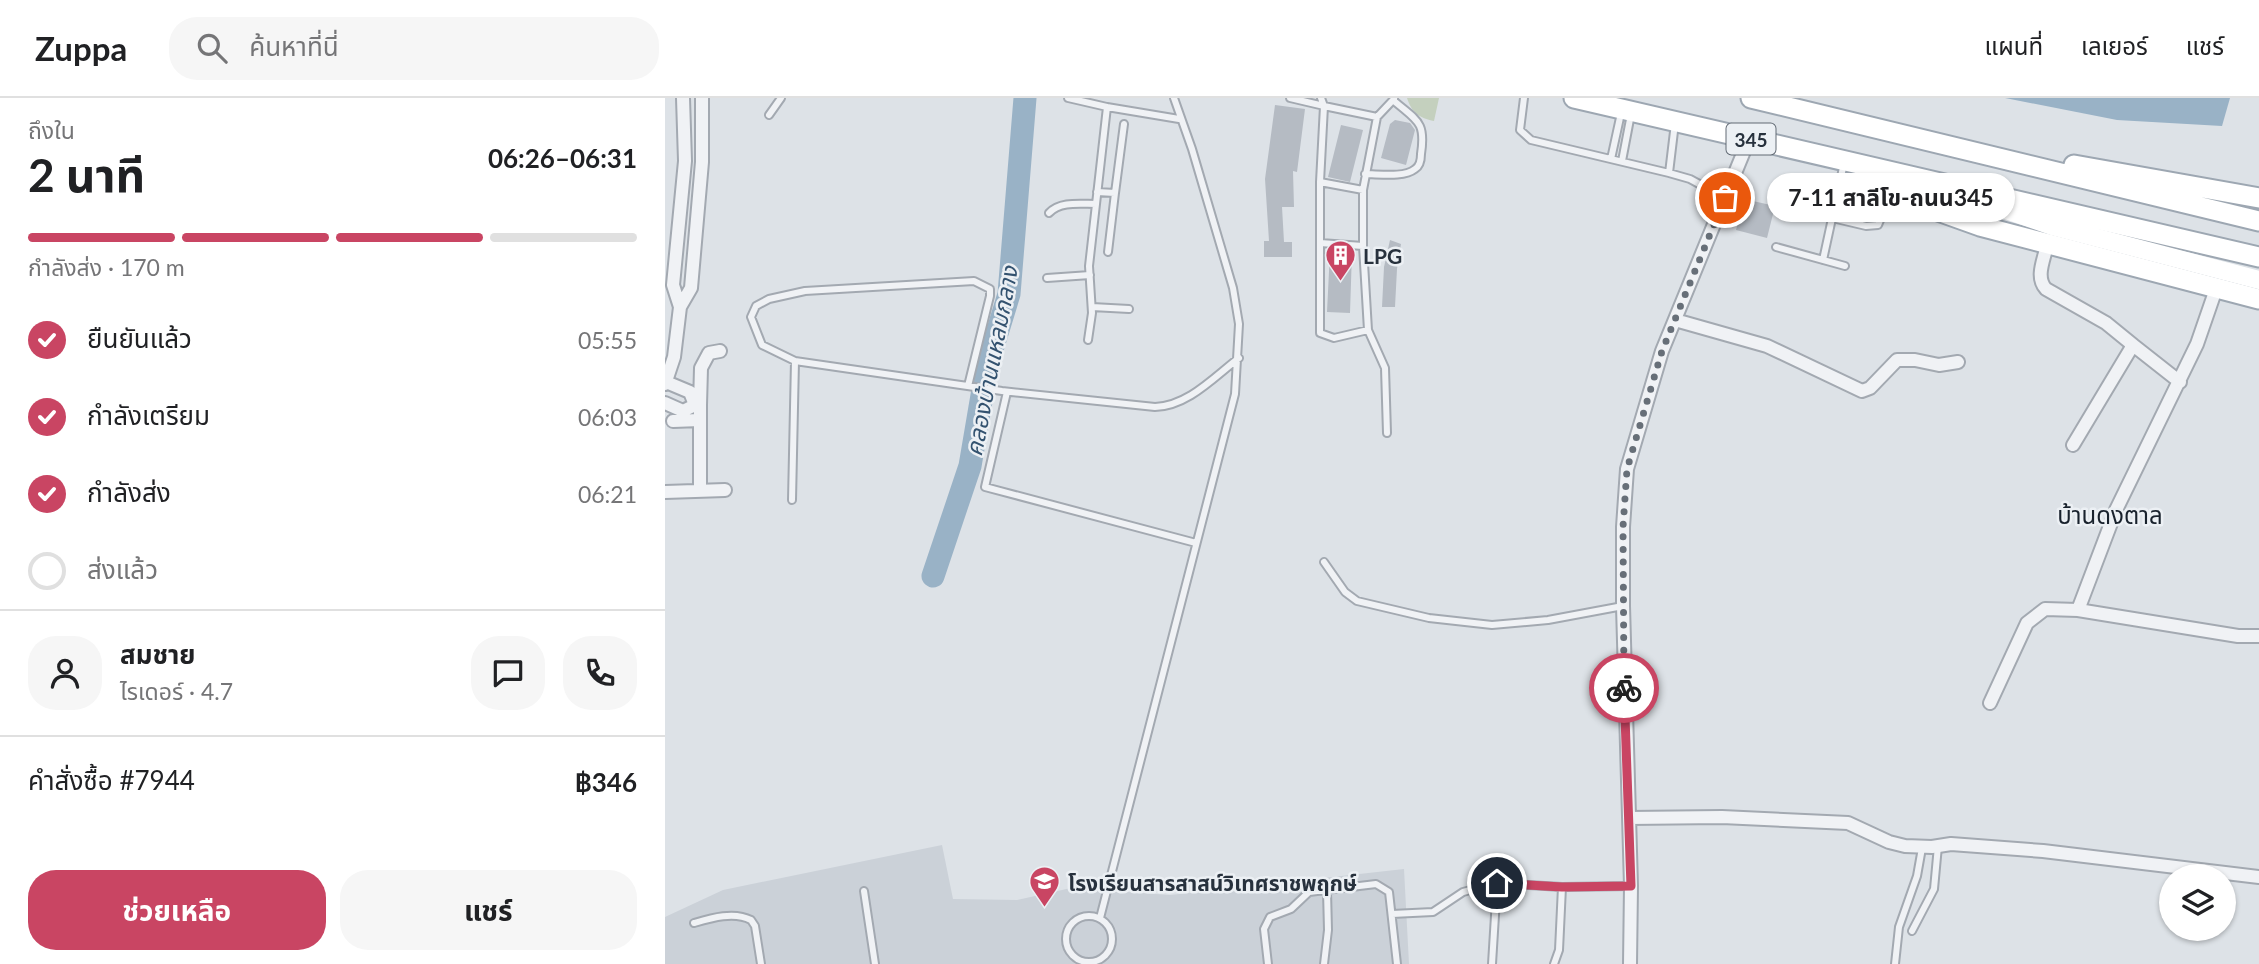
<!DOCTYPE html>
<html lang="th">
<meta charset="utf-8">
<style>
:root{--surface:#fff;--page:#f6f6f6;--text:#202124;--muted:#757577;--line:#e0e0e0;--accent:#c94563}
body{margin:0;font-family:Lato,"Noto Sans Thai",sans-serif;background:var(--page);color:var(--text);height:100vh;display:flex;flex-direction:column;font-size:26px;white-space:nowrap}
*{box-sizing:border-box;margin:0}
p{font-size:23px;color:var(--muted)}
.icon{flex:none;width:38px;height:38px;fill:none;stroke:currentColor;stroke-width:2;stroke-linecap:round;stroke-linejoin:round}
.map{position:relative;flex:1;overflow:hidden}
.side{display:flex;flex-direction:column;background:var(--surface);width:665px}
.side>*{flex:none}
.tools{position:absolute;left:1494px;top:766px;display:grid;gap:14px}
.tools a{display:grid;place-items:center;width:77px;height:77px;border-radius:50%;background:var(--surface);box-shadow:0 2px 5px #0004;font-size:35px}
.pin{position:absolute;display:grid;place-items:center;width:60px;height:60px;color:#fff;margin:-30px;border:4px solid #fff;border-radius:50%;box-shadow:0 2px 7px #0007}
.courier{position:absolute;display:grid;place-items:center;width:70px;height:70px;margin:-35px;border:5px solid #c94563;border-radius:50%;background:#fff;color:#222;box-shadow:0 2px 9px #0007}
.bubble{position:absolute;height:49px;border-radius:24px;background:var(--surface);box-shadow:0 2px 5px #0004;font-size:23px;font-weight:700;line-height:49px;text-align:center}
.headline em{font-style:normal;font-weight:700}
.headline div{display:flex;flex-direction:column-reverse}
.headline{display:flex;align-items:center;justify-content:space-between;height:119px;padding:0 28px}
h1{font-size:46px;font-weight:700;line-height:52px}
.bar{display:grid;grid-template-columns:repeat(4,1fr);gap:10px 7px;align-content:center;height:84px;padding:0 28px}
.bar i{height:9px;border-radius:5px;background:var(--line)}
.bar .active{background:var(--accent)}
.bar p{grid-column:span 4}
.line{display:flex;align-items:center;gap:18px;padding:0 28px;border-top:2px solid var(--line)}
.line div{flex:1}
.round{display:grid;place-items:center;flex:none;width:74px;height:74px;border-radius:28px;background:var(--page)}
ol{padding:0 28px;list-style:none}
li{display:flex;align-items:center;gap:21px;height:77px}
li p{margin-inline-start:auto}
li .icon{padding:7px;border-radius:50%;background:var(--accent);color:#fff;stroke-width:4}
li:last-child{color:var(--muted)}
li i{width:38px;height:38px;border:4px solid var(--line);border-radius:50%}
.primary-button{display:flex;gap:14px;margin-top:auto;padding:14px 28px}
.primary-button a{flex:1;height:80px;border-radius:28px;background:var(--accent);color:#fff;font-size:28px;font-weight:700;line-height:80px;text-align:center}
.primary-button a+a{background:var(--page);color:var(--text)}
header{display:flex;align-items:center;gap:42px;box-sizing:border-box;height:98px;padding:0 35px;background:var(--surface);border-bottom:2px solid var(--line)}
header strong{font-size:33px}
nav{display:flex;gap:38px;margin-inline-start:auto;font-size:24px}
.search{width:490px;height:63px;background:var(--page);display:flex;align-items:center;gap:18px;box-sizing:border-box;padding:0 24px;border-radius:28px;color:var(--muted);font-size:26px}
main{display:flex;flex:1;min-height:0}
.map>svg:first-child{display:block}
.built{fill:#cbd1d8}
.green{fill:#c4d0be}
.water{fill:#99b2c6}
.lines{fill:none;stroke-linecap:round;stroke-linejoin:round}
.river{stroke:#99b2c6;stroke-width:23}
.building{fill:#b5bbc3}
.service-casing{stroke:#a3a9b1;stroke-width:10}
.minor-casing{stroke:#a3a9b1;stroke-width:16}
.primary-casing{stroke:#9da7b2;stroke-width:23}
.service{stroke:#f0f2f5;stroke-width:6}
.minor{stroke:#f0f2f5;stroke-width:12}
.secondary{stroke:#fff;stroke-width:18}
.primary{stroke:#fff;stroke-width:19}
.done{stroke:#676f78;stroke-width:7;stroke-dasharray:0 12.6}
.route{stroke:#c94563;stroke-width:9}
.labels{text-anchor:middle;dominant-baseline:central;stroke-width:5;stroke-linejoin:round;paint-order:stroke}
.shield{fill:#ecf0f4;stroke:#626a74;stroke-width:2}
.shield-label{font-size:19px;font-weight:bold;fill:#27313d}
.poi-label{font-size:21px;font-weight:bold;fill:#27313d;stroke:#ecf0f4;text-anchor:start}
.water-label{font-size:23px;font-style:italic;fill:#33526f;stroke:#ecf0f4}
.quarter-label{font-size:24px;fill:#19222d;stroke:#ecf0f4}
</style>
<header>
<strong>Zuppa</strong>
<div class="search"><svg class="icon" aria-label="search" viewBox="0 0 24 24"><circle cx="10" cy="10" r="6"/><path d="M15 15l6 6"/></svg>ค้นหาที่นี่</div>
<nav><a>แผนที่</a><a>เลเยอร์</a><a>แชร์</a></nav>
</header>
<main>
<section class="side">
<div class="headline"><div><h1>2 นาที</h1><p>ถึงใน</p></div><em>06:26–06:31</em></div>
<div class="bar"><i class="active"></i><i class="active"></i><i class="active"></i><i></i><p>กำลังส่ง · 170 m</p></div>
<ol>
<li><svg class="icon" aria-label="check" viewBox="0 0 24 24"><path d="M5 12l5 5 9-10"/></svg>ยืนยันแล้ว<p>05:55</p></li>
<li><svg class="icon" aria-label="check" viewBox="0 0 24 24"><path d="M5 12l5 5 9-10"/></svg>กำลังเตรียม<p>06:03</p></li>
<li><svg class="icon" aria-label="check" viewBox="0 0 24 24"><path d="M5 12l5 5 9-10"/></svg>กำลังส่ง<p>06:21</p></li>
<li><i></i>ส่งแล้ว</li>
</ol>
<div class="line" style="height:126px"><a class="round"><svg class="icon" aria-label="person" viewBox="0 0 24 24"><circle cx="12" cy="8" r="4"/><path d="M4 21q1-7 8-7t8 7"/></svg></a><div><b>สมชาย</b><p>ไรเดอร์ · 4.7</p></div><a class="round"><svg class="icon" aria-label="chat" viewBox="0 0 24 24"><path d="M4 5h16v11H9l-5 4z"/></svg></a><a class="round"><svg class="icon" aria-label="phone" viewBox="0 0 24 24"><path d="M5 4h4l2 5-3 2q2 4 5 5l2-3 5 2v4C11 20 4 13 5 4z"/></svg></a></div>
<div class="line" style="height:91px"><div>คำสั่งซื้อ #7944</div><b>฿346</b></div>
<div class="primary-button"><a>ช่วยเหลือ</a><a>แชร์</a></div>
</section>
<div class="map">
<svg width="1594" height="866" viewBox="0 0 1594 866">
<rect width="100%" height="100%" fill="#dde2e7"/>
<path class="built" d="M 277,747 L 288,801 L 352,802 L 406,790 L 505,797 L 739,771 L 744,866 L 0,866 L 0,819 L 58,792 Z"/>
<path class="green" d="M 742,0 L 774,0 L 769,23 C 754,20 747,15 742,0 Z"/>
<path class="water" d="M 1340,0 L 1565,0 L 1557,28 L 1452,22 Z"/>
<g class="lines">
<path class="river" d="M 268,478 L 305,368 L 322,268 L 344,196 L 360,0"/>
</g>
<path class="building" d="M 610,7 L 640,11 L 632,74 L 628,73 L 629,109 L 617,109 L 619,144 L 627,144 L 627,159 L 599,159 L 599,143 L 604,143 L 600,81 Z
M 730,22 L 745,25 L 750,32 L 741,67 L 716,60 L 725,26 Z
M 676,27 L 698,32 L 685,84 L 663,79 Z
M 1079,101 L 1110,108 L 1102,140 L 1071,132 Z
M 725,142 L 736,146 L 732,171 L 730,209 L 717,209 L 719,169 Z
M 665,153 L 687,154 L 685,215 L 662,214 Z"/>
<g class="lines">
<defs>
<path id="service" d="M 403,0 L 442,9
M 625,0 L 659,8 L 655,84 L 655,235 L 669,240 L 703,232
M 656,0 L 659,8 L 712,19 L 729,1
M 859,0 L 855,32 L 866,42 L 1004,75 L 1025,81 L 1060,100
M 104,17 L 116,0
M 712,19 L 698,92 L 698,148 L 703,232 L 720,270 L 722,335
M 946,61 L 956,15
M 957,63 L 966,16
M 1004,75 L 1010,25
M 700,76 C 714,76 739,80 750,71 C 755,68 756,62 756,56 C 761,23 752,23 728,2
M 655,84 L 698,92
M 432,94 L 450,95 L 443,154
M 450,95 L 459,26
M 384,115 C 395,103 415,106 431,106
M 1167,120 L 1201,128 L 1213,127 L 1228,91
M 655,145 L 698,148
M 1111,149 L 1180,168
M 1158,162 L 1179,65
M 382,180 L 425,177
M 427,209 L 464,211
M 423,242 L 427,215 L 424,168 L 442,9 L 514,21
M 303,288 L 325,198 L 325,191 L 309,183 L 140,193 L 104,201 L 91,208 L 86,219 L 97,247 L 130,263 L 337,293 L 490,309 C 523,308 549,279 574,260
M 342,294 L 320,389 L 531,445
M 127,402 L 130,263
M 659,464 L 680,494 L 692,503 L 764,520 L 827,527 L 883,522 L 958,508
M 199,793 L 210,866
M 727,816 L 768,814 L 798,794 L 832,785 L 897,789 L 966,788
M401 841a23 23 0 1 1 46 0a23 23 0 1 1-46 0Z
M 435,820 L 570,296 L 574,226 L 568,190 L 527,51 L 509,0
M 29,825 C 46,820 69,813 86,822 L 90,828 L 96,866
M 1247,833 L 1269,791 L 1273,748
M 603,866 L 599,831 L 605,819 L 626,811 L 644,794 L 711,786 L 724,794 L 732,866
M 659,866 L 663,832 L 662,793
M 827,866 L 832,785
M 889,866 L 894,852 L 897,789
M 1230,866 L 1234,829 L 1252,778 L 1257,750"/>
<path id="minor" d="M 1382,147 C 1379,162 1370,179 1381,191 L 1441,225 L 1468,247 L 1408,347
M 15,209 L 8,187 L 20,63 L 18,0
M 1010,222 L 1102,248 L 1197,293 L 1205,290 L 1232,262 L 1250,262 L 1274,267 L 1293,264
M 1468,247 L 1515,284
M 0,286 L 9,259 L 15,209 L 26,190 L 37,64 L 37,0
M 0,305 L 18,313 L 30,307 L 25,294 L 1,284
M 30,307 L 35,307 L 35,393
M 35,307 L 36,270 L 44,255 L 55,253
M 8,323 L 35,322
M 0,394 L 60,392
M 1413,512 L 1451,412 L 1532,246 L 1551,191
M 1325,605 L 1362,525 L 1380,511 L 1413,512 L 1573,538 L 1594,538
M 964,720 L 1057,719 L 1183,725 L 1224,744 L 1240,748 L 1267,749 L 1286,746 L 1378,753 L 1594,779
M 965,866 L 966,788 L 958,508 L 958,429 L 962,371 L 997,253 L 1084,41"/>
<path id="primary" d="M 909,0 L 1594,159
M 1086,0 L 1594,123
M 1409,67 L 1594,100
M 1207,77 L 1273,113 L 1315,128 L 1594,201"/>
</defs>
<use href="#service" class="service-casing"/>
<use href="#minor" class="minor-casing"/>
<use href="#primary" class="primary-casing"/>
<use href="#service" class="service"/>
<use href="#minor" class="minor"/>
<path class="secondary" d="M 1295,96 L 1387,128 L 1594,182"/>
<use href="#primary" class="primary"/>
</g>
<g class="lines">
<path class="done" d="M 959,590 L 958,429 L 962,371 L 997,253 L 1060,100"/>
<path class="route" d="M 832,785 L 897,789 L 966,788 L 959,590"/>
</g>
<defs>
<symbol id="building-pin" viewBox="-11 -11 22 30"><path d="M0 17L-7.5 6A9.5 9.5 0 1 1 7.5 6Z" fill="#c94563" stroke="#ecf0f4"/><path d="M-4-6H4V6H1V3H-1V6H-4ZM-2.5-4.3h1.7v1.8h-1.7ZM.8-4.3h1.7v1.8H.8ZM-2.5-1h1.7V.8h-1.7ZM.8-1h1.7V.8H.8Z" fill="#fff"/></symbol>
<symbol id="school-pin" viewBox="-11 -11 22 30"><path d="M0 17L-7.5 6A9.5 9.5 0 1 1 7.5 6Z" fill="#c94563" stroke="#ecf0f4"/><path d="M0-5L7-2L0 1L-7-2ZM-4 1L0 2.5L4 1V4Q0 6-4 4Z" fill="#fff"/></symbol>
</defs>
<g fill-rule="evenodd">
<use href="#building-pin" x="658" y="140" width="35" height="47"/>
<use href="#school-pin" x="362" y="766" width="35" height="47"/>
</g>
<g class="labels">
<rect class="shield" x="1061.5" y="25.5" width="49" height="31" rx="5"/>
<g class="shield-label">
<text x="1086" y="41">345</text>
</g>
<g class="poi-label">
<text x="698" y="157">LPG</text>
<text x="403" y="784">โรงเรียนสารสาสน์วิเทศราชพฤกษ์</text>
</g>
<g class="water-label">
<text transform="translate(326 263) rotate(-79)">คลองบ้านแหลมกลาง</text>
</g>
<g class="quarter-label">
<text x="1445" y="416">บ้านดงตาล</text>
</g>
</g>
</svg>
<div class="tools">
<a><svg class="icon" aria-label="layers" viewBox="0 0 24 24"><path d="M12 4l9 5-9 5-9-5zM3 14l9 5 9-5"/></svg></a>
</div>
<div class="pin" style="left:1060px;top:100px;background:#ea580c"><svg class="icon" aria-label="bag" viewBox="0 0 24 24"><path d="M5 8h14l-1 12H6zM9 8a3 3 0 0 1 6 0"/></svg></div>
<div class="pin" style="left:832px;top:785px;background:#1f2937"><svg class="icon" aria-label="home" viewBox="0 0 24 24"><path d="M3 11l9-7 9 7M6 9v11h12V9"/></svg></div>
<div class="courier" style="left:959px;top:590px"><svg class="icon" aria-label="bike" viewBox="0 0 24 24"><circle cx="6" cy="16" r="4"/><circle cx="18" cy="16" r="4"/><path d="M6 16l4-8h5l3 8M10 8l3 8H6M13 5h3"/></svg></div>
<div class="bubble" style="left:1102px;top:75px;width:248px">7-11 สาลีโข-ถนน345</div>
</div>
</main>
